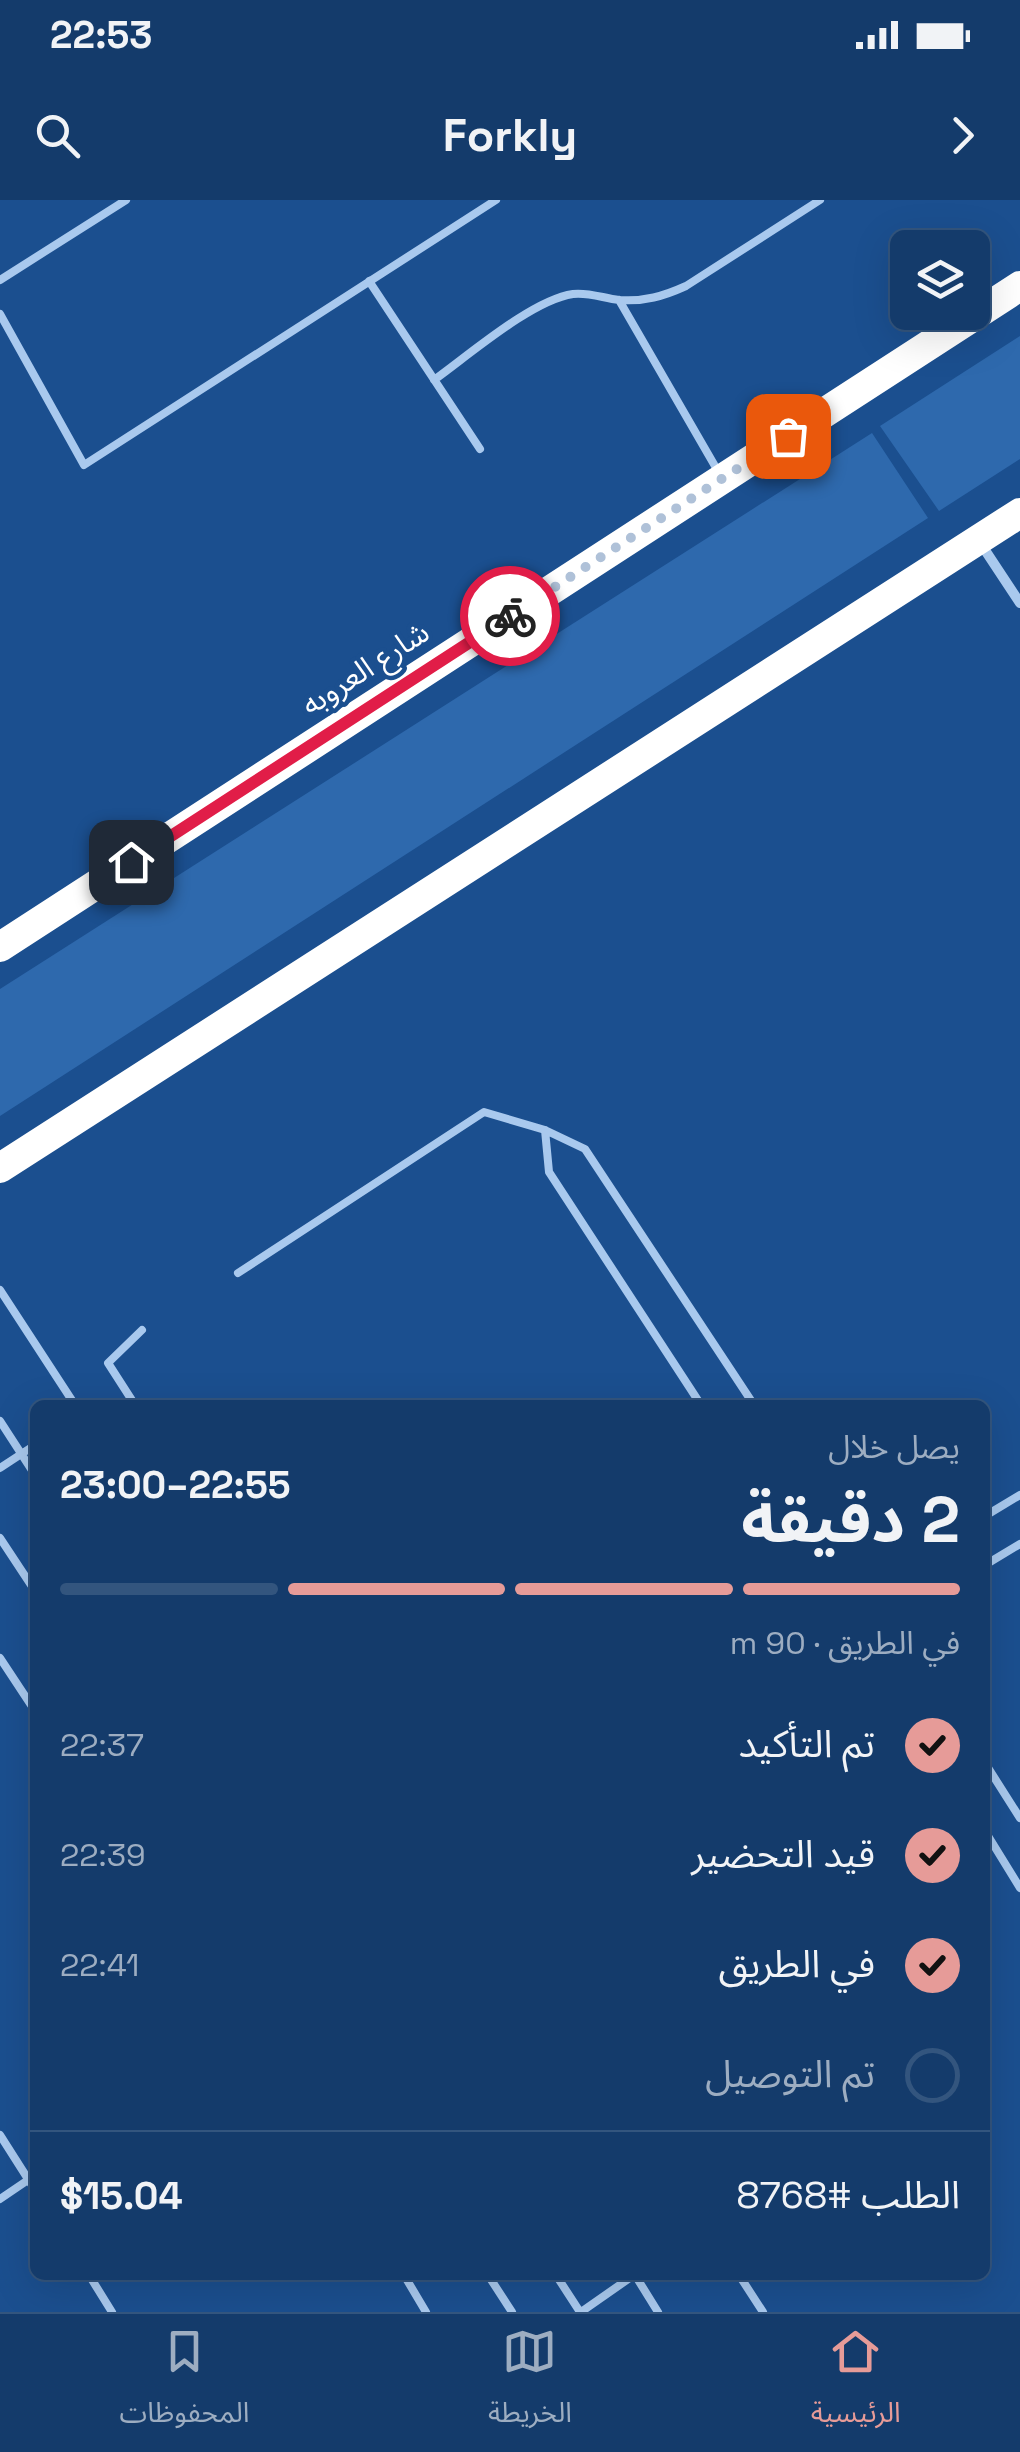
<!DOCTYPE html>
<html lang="ar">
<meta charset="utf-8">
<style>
:root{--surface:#143b6b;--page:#1d4271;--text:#f1f3f6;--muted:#9dadc1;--line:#33557e;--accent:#e69b98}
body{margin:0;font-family:"Space Grotesk","Noto Sans Arabic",sans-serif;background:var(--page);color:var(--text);direction:rtl;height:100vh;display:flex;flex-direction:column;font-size:38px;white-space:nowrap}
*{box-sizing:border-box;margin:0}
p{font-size:32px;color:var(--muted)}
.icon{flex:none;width:55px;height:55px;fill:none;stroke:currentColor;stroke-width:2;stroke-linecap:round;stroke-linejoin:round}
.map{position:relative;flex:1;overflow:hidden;direction:ltr}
.panel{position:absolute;left:30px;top:1200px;width:960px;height:880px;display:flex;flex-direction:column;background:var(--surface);border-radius:15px;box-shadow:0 10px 40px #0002,0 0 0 2px var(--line);direction:rtl}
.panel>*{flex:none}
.controls{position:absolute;left:890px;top:30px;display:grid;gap:20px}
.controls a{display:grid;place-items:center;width:100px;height:100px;border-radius:15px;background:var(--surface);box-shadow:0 10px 40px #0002,0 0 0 2px var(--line);font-size:50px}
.pin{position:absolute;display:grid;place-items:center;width:85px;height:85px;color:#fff;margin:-42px;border-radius:20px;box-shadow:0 5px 15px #0006}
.courier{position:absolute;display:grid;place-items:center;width:100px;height:100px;margin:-50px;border:8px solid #e11d48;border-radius:50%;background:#fff;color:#222;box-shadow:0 2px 12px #0007}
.summary em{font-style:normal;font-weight:700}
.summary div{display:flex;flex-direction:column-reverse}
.summary{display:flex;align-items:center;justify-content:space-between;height:170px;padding:0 30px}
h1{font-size:65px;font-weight:700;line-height:75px}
.bar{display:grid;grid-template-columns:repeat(4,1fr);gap:15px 10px;align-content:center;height:120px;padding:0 30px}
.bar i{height:12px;border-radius:8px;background:var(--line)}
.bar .selected{background:var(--accent)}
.bar p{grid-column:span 4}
.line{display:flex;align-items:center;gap:25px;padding:0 30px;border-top:2px solid var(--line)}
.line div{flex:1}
ol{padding:0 30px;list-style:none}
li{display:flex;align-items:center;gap:30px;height:110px}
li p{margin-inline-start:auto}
li .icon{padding:10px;border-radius:50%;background:var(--accent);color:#111;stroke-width:4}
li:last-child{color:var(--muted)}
li i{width:55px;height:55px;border:5px solid var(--line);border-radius:50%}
.status{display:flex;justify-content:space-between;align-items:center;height:70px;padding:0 50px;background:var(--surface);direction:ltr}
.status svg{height:28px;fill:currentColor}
header{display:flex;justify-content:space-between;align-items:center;height:130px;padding:0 30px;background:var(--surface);font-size:45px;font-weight:700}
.dock{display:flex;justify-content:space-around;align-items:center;height:140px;border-top:2px solid var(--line);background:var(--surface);font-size:28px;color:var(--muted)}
.dock a{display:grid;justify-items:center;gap:5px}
.dock .selected{color:var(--accent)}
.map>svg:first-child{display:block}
.green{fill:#2e69ad}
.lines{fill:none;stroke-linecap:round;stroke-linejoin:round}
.lane{stroke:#a9c9ee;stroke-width:8}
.street{stroke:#a9c9ee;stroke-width:10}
.highway{stroke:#fff;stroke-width:30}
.done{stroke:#afc1d8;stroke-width:10;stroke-dasharray:0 18}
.route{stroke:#e11d48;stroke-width:12}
.labels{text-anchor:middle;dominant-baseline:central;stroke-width:9;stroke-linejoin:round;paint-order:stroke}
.street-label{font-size:30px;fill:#fff;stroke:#1b4f8f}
</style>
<div class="status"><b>22:53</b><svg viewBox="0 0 49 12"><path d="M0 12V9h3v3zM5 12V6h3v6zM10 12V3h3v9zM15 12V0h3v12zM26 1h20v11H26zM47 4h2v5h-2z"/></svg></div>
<header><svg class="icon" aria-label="forward" viewBox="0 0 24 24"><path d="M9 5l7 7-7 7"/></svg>Forkly<svg class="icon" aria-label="search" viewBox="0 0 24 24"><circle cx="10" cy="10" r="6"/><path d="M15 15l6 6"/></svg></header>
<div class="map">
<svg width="1020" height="2112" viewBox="0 0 1020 2112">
<rect width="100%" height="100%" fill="#1b4f8f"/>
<path class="green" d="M 1020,136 L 1020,259 L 939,311 L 880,226 Z
M 872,233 L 928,318 L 0,916 L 0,789 Z"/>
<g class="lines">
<path class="lane" d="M 0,80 L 126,0
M 369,81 L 480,249
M 619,100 L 719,273
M 0,114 L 84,265 L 496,0
M 434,180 C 469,155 532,100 573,94 C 588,92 603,98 619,100 C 644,102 664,96 686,86 L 820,0
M 545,930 L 549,972 L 701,1205
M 238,1073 L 484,912 L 545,930 L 585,949 L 754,1205
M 0,1090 L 75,1205
M 135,1205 L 108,1163 L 142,1130
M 0,1221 L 35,1275
M 0,1268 L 35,1245
M 985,1316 L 1020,1295
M 0,1338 L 35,1391
M 985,1365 L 1020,1344
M 0,1458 L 35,1511
M 985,1563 L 1020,1618
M 985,1631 L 1020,1688
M 0,1935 L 35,1990
M 0,1999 L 28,1980
M 89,2075 L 112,2112
M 404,2075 L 426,2112
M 488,2075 L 512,2112
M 556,2075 L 580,2112
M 635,2075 L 658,2112
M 739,2075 L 763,2112
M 581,2112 L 634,2075"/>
<path class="street" d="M 981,344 L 1020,403"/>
<path class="highway" d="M 0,747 L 1020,86
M 0,968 L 1020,313"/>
</g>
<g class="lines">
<path class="done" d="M 510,416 L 788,236"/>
<path class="route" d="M 131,662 L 510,416"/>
</g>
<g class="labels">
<g class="street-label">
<text transform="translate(365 468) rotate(-33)">شارع العروبه</text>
</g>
</g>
</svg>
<div class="controls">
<a><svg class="icon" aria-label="layers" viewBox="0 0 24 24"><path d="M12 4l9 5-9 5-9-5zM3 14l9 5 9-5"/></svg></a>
</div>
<div class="pin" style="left:788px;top:236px;background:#ea580c"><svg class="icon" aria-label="bag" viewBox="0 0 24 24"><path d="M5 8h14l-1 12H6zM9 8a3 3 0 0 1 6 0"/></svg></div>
<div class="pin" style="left:131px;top:662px;background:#1f2937"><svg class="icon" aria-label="home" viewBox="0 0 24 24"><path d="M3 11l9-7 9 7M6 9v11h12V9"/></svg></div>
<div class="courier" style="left:510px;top:416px"><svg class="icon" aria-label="bike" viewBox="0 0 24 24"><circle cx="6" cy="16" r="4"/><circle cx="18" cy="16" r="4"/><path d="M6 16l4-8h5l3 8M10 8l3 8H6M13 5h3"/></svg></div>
<section class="panel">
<div class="summary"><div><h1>2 دقيقة</h1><p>يصل خلال</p></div><em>22:55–23:00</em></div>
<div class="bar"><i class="selected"></i><i class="selected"></i><i class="selected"></i><i></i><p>في الطريق · 90 m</p></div>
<ol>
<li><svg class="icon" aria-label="check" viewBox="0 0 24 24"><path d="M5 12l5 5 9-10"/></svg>تم التأكيد<p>22:37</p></li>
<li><svg class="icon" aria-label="check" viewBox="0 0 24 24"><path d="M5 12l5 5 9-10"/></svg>قيد التحضير<p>22:39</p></li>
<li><svg class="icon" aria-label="check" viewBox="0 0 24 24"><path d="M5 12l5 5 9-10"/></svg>في الطريق<p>22:41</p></li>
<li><i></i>تم التوصيل</li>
</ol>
<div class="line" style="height:130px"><div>الطلب #8768</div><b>$15.04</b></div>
</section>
</div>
<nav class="dock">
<a class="selected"><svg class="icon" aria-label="home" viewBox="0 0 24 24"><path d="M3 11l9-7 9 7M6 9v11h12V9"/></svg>الرئيسية</a>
<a><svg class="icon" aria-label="map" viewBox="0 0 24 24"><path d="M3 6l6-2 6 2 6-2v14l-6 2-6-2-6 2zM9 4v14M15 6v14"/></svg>الخريطة</a>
<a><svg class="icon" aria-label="saved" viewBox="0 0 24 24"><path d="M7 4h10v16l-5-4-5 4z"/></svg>المحفوظات</a>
</nav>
